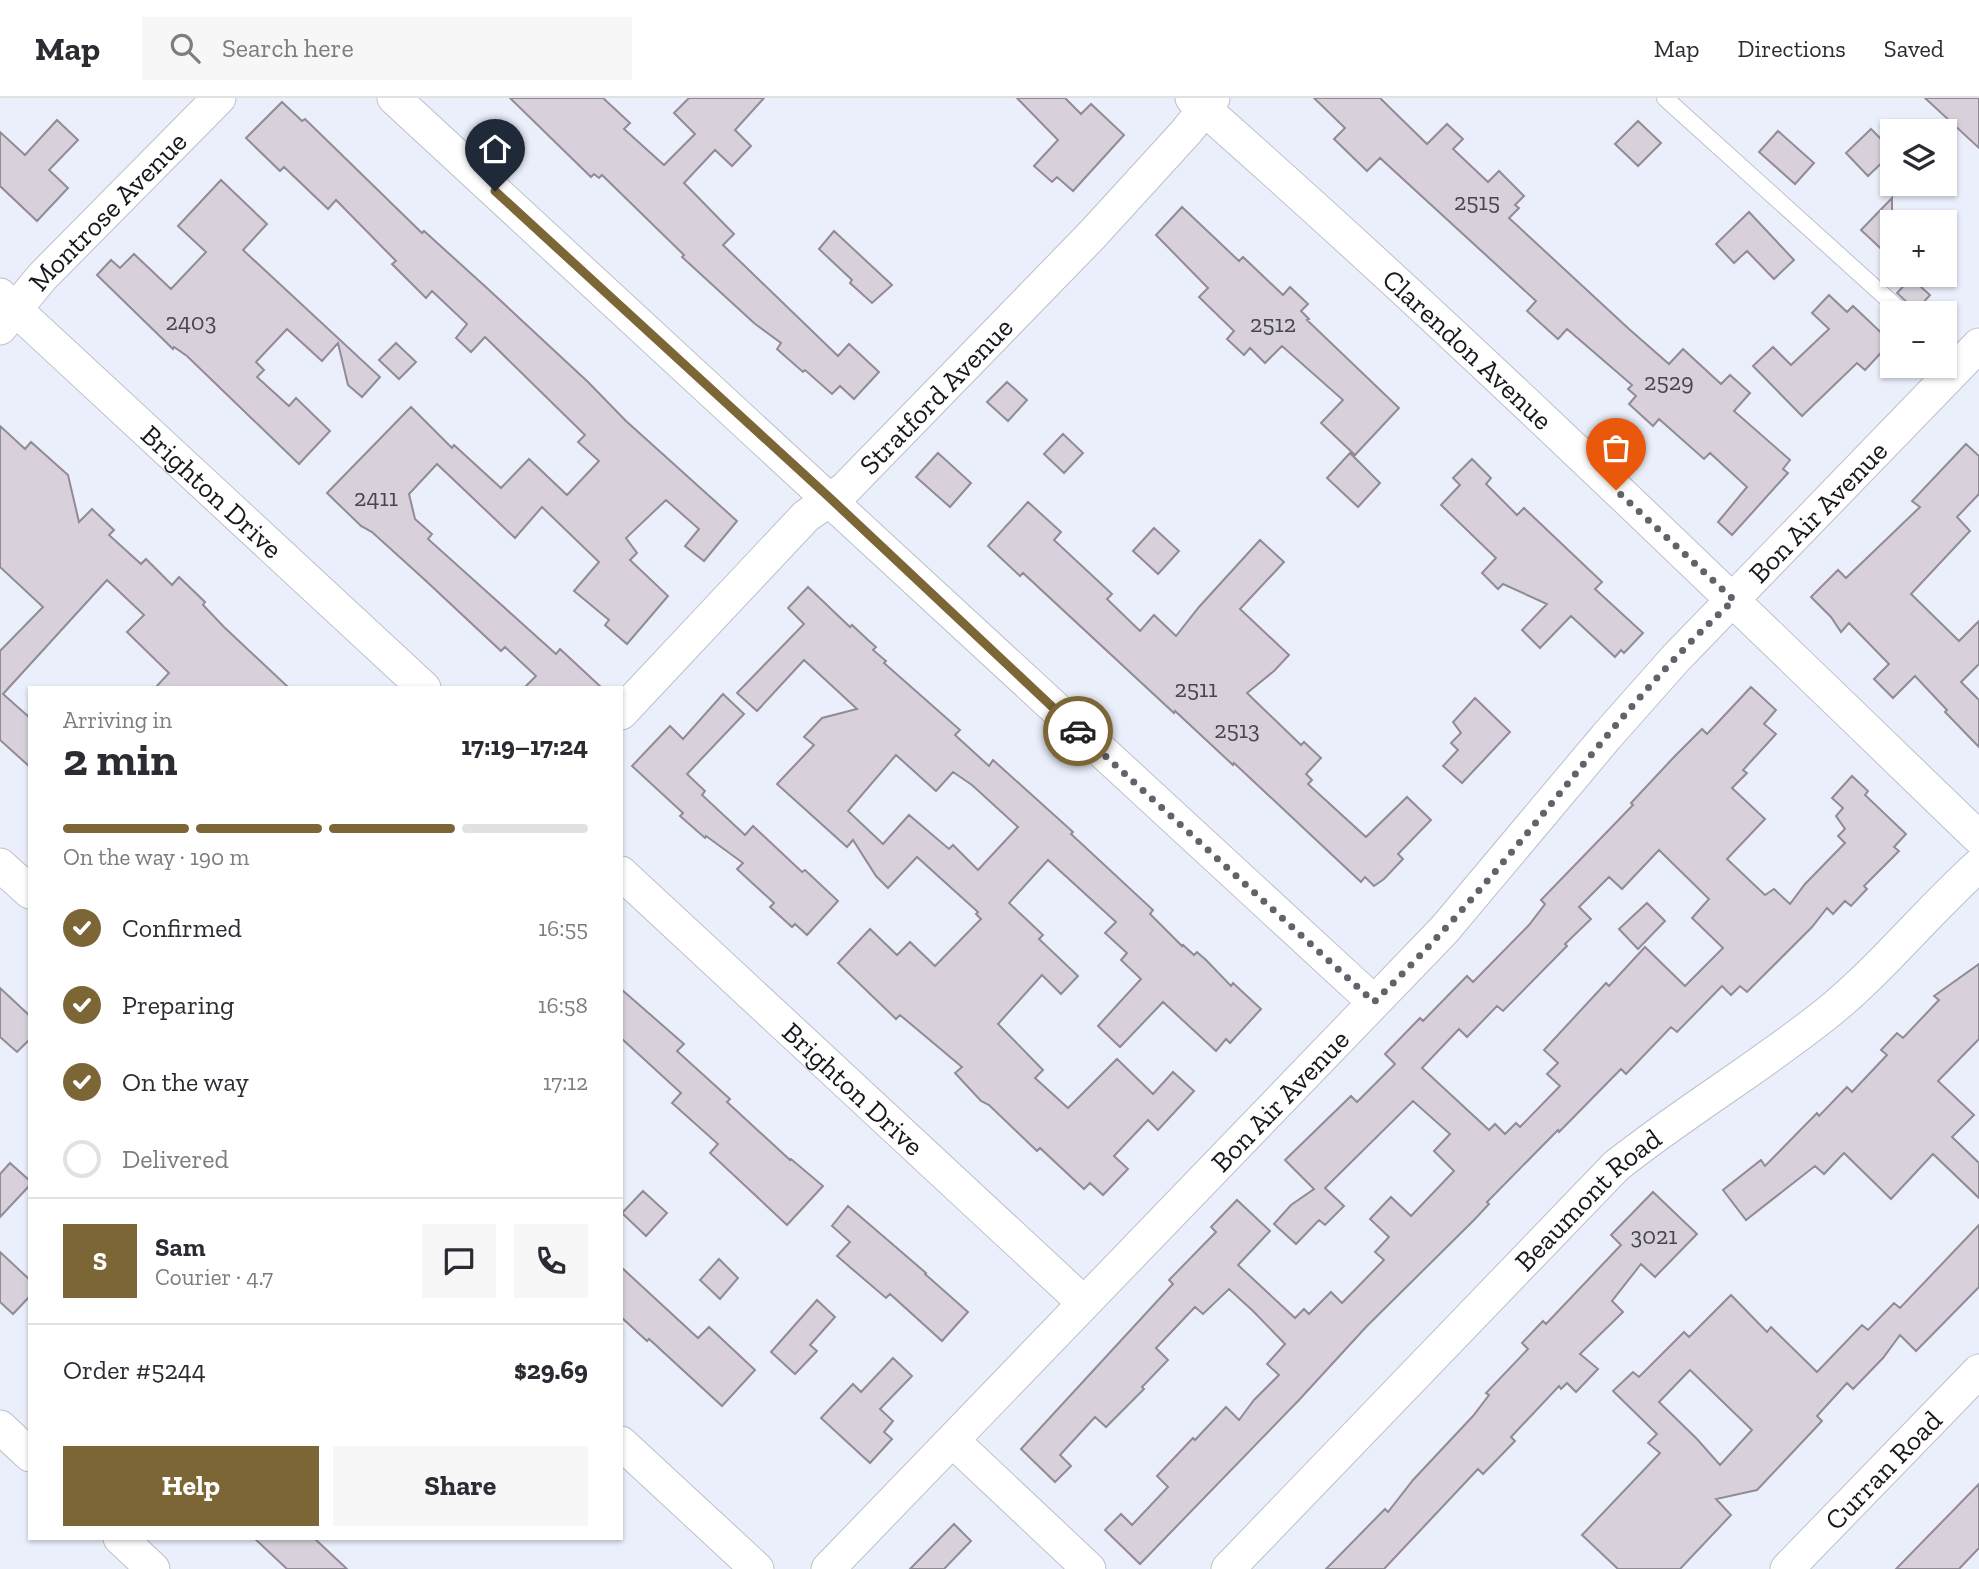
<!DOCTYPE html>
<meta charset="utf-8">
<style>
:root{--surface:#fff;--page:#f7f7f7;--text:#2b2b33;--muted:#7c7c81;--line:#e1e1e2;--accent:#7c6636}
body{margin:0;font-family:"Zilla Slab",serif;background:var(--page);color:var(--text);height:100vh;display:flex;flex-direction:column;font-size:26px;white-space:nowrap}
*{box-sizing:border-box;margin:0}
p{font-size:23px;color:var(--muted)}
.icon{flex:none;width:38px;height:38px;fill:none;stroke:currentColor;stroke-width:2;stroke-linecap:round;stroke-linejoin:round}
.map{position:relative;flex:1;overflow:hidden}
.panel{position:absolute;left:28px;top:588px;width:595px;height:854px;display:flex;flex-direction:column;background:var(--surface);border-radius:0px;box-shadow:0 2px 5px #0004}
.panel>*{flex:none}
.tools{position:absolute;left:1880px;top:21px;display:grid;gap:14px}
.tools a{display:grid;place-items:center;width:77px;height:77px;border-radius:0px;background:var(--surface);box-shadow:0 2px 5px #0004;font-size:35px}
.pin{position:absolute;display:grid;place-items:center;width:60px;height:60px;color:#fff;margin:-72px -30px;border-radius:50% 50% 50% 0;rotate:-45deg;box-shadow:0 0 7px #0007}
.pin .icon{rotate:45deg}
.courier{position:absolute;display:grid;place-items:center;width:70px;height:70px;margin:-35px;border:5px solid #7c6636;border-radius:50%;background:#fff;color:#222;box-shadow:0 2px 9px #0007}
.overview em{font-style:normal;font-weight:700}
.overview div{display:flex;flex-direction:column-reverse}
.overview{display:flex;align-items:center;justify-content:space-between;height:119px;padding:0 35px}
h1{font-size:46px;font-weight:700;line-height:52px}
.bar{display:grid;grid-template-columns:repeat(4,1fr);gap:10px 7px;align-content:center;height:84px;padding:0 35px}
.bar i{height:9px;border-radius:5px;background:var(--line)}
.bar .selected{background:var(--accent)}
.bar p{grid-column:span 4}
.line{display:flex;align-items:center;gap:18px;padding:0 35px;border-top:2px solid var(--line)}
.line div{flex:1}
.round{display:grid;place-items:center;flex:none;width:74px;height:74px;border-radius:0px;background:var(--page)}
ol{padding:0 35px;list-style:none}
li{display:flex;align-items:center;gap:21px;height:77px}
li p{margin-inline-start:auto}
li .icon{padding:7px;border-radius:50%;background:var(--accent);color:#fff;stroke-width:4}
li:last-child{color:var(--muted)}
li i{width:38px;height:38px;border:4px solid var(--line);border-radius:50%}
.cta{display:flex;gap:14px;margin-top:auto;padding:14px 35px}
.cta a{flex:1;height:80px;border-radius:0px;background:var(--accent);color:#fff;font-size:28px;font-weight:700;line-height:80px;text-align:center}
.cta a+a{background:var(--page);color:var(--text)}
header{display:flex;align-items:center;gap:42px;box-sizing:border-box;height:98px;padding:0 35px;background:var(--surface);border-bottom:2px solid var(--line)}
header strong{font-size:33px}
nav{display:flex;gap:38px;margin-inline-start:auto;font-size:24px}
.search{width:490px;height:63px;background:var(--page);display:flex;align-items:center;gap:18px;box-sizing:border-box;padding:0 24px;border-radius:0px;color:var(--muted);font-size:26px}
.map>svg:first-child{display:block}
.building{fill:#d8d1dc;stroke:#918b95;stroke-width:2;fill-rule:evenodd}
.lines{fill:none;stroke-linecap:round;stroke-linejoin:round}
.lane-casing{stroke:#bbc0cb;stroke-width:18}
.street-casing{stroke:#bbc0cb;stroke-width:35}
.lane{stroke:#fff;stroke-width:16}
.street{stroke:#fff;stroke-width:33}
.done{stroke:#61636a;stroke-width:7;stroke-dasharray:0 12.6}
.route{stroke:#7c6636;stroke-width:9}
.labels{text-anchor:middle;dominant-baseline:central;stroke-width:5;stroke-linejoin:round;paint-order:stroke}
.number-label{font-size:24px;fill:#46464c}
.street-label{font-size:28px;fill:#16181c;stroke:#ebeffb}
</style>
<header>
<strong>Map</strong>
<div class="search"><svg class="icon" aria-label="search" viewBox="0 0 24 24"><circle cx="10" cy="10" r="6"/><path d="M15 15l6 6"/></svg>Search here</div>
<nav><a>Map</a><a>Directions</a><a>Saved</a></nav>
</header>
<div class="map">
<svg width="1979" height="1471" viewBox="0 0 1979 1471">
<rect width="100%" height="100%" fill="#ebeffb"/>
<path class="building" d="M 510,0 L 603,0 L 630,25 L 624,31 L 664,67 L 695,36 L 674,15 L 689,0 L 764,0 L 735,32 L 751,48 L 732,68 L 715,52 L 684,85 L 734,136 L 723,147 L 838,258 L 849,246 L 879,274 L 854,301 L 840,288 L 832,296 L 805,272 L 803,274 L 777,251 L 781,245 L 754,225 L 682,159 L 684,157 L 602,77 L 599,80 L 594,76 L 591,79 Z
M 1017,0 L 1065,0 L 1081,16 L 1091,6 L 1124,37 L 1073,93 L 1057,79 L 1052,84 L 1034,68 L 1058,42 Z
M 1314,0 L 1380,0 L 1427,46 L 1447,26 L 1463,41 L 1453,51 L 1488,84 L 1499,73 L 1524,98 L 1515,107 L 1519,110 L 1509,120 L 1629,231 L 1669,266 L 1683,251 L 1721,286 L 1730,277 L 1750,295 L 1734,313 L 1790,362 L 1783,371 L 1788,375 L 1732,437 L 1718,424 L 1747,389 L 1710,355 L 1704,361 L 1659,321 L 1653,328 L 1629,306 L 1636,298 L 1628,291 L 1632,287 L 1567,231 L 1558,241 L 1527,213 L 1536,203 L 1380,60 L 1367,73 L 1334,41 L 1345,30 Z
M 1925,0 L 1979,0 L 1979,50 Z
M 282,4 L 302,23 L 305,21 L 422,135 L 424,133 L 488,191 L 588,284 L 626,323 L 737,423 L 704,463 L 685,448 L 699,431 L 666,402 L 626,440 L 637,455 L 630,462 L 668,498 L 627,546 L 605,527 L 609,522 L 574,493 L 599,464 L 542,409 L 515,440 L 437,366 L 409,396 L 415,421 L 432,436 L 428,441 L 556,556 L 560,551 L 602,590 L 524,590 L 536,578 L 505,549 L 501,553 L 425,482 L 372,434 L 361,428 L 327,395 L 411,309 L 452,350 L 454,347 L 501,390 L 529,361 L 567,397 L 599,363 L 578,344 L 585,337 L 485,239 L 471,254 L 456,240 L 467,226 L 432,193 L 426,200 L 392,166 L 396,163 L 336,102 L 328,111 L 284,69 L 280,73 L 246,40 Z
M 57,22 L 78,42 L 49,72 L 68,90 L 37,123 L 0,88 L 0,34 L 25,57 Z
M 1638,23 L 1661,45 L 1638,68 L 1615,46 Z
M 1871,31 L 1892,52 L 1892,55 L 1868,78 L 1846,55 Z
M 1778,33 L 1814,65 L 1795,86 L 1759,54 Z
M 221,82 L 267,126 L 243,152 L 380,279 L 362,299 L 348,287 L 338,245 L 322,263 L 287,231 L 256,264 L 264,272 L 257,279 L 289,308 L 296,300 L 330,333 L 299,366 L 187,258 L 174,249 L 173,251 L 97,177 L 111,162 L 120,170 L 134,156 L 171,191 L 206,154 L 178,128 Z
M 1892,100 L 1892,161 L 1861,132 Z
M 1182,109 L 1239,163 L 1243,159 L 1283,197 L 1290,189 L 1308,206 L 1301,213 L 1309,221 L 1307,222 L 1399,310 L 1355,357 L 1321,325 L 1343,302 L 1282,248 L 1265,265 L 1250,250 L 1244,257 L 1227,241 L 1234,233 L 1199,199 L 1208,190 L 1156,137 Z
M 1749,114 L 1794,162 L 1774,181 L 1747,153 L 1734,165 L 1716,146 Z
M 834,133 L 892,187 L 872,205 L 850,185 L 852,182 L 819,151 Z
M 1911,180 L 1930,197 L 1914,215 L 1910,207 L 1897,195 Z
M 1829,197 L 1847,214 L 1853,208 L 1891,244 L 1865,272 L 1857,265 L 1802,318 L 1753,268 L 1773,249 L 1791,267 L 1829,231 L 1812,215 Z
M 396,245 L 416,264 L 399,281 L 379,262 Z
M 1007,284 L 1027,302 L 1008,323 L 987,304 Z
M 0,328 L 25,351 L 31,344 L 68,377 L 79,424 L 92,411 L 114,432 L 109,437 L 141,466 L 146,461 L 172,487 L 179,479 L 205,504 L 203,507 L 224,529 L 289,590 L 155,590 L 169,575 L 127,534 L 144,517 L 107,482 L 3,596 L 30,620 L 30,669 L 0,642 L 0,553 L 43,509 L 0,469 Z
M 1063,336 L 1083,355 L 1064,375 L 1044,356 Z
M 1966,346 L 1979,358 L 1979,396 L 1957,419 L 1970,433 L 1911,496 L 1959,543 L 1979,523 L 1979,566 L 1961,584 L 1979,602 L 1979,649 L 1945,614 L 1947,612 L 1915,578 L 1893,600 L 1874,581 L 1889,566 L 1849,525 L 1841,534 L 1831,519 L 1811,499 L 1838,472 L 1846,480 L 1920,409 L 1912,403 Z
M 938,355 L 971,385 L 950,409 L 916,379 Z
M 1350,355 L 1380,385 L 1358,409 L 1327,380 Z
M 1472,361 L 1491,380 L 1486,386 L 1517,417 L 1524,410 L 1602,484 L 1595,491 L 1643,535 L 1624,555 L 1621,552 L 1615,559 L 1571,518 L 1540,550 L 1522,532 L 1547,506 L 1503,486 L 1498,491 L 1482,475 L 1496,460 L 1441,407 L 1460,387 L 1453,380 Z
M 1028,404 L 1061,434 L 1054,442 L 1112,496 L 1107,501 L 1140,533 L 1154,517 L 1176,538 L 1199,509 L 1260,442 L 1284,464 L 1240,511 L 1289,557 L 1274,573 L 1247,595 L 1301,647 L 1304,644 L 1321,660 L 1306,676 L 1312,682 L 1308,686 L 1366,739 L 1407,699 L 1431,722 L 1398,756 L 1403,761 L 1384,781 L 1374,788 L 1365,779 L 1361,784 L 1234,665 L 1233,667 L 1175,613 L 1174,615 L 1023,475 L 1020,478 L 988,448 Z
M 1154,430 L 1179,453 L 1158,476 L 1133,453 Z
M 808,489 L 850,529 L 852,527 L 868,542 L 876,549 L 873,552 L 886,563 L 884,565 L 960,632 L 955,637 L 989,668 L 993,662 L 1073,734 L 1071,736 L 1153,812 L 1150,816 L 1182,848 L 1183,847 L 1194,857 L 1197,854 L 1206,862 L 1231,888 L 1233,885 L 1261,911 L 1230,945 L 1226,941 L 1216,953 L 1163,904 L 1120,949 L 1098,928 L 1141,881 L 1121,862 L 1127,855 L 1105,835 L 1116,824 L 1048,762 L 1009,805 L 1043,837 L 1039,841 L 1078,878 L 1061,896 L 1042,877 L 998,926 L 1043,972 L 1035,980 L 1068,1010 L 1117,961 L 1153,996 L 1173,974 L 1194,993 L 1158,1032 L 1148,1022 L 1114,1058 L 1128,1071 L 1103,1097 L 1090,1085 L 1084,1091 L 1040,1050 L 1037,1053 L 989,1007 L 981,1003 L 955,975 L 962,969 L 900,917 L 896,921 L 838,865 L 870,831 L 897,857 L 910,844 L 935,868 L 981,821 L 976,816 L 978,814 L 917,759 L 888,790 L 876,778 L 853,742 L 847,749 L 777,686 L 814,647 L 804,639 L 822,620 L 857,611 L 804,562 L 757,613 L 737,595 L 804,526 L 788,510 ZM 896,657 L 936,693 L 953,674 L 972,687 L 1018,729 L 978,772 L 953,747 L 949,751 L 909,717 L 883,746 L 848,713 Z
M 1751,589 L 1776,612 L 1764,626 L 1776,636 L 1743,672 L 1747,675 L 1732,690 L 1765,721 L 1727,761 L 1765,797 L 1774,791 L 1790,806 L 1805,786 L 1845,745 L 1838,738 L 1845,731 L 1836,718 L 1843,710 L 1832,700 L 1852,678 L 1868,693 L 1865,697 L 1906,736 L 1894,749 L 1899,753 L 1864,788 L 1867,791 L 1851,808 L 1845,803 L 1833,816 L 1827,810 L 1812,829 L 1747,894 L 1740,888 L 1731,897 L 1722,888 L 1677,934 L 1671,929 L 1626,976 L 1621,971 L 1559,1034 L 1558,1032 L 1487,1104 L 1489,1106 L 1474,1122 L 1366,1229 L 1299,1302 L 1140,1466 L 1105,1432 L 1121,1416 L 1132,1427 L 1168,1389 L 1157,1378 L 1193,1340 L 1195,1342 L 1226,1309 L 1239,1322 L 1254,1302 L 1279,1277 L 1267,1266 L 1285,1246 L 1253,1213 L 1229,1191 L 1203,1216 L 1195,1209 L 1156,1250 L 1168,1262 L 1142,1289 L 1144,1291 L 1106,1329 L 1095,1319 L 1060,1357 L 1071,1368 L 1055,1384 L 1021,1351 L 1173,1186 L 1169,1182 L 1216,1134 L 1211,1129 L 1237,1102 L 1270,1133 L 1238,1167 L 1295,1220 L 1304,1211 L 1309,1216 L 1331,1194 L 1342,1205 L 1384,1162 L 1375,1154 L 1389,1139 L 1370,1121 L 1391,1099 L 1411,1118 L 1454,1073 L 1434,1053 L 1450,1036 L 1413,1003 L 1325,1090 L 1344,1108 L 1325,1127 L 1319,1122 L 1296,1146 L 1274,1126 L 1291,1107 L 1314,1091 L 1285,1062 L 1351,998 L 1357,1004 L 1395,966 L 1385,956 L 1420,920 L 1423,923 L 1467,878 L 1473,884 L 1529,827 L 1545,806 L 1541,802 L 1633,707 L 1631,705 L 1674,659 L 1702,631 L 1707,636 ZM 1659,752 L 1709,801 L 1692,820 L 1723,850 L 1685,888 L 1645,849 L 1609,888 L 1606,885 L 1544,952 L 1558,965 L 1547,976 L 1560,988 L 1520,1029 L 1516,1025 L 1505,1036 L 1495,1026 L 1489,1032 L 1422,970 L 1459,931 L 1467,939 L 1497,908 L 1503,913 L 1567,848 L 1565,846 L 1591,821 L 1579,809 L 1609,779 L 1622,791 Z
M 723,596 L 744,616 L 687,676 L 705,693 L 702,697 L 745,737 L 753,728 L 802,774 L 805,772 L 838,803 L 807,837 L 795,826 L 792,829 L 770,809 L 774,805 L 737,771 L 743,765 L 706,738 L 705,740 L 680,718 L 683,715 L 632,668 L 670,628 L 683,641 Z
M 1475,600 L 1510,634 L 1462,685 L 1443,668 L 1458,652 L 1451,645 L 1461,635 L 1453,624 Z
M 1647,805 L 1665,823 L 1638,851 L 1619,831 Z
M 1979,866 L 1979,941 L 1938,983 L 1974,1017 L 1952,1039 L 1979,1065 L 1979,1100 L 1933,1056 L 1891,1101 L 1844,1055 L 1824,1076 L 1815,1068 L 1746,1122 L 1723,1092 L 1761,1062 L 1765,1068 L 1817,1015 L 1819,1018 L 1847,989 L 1852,994 L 1887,957 L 1881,952 L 1897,935 L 1903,940 L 1939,902 L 1934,898 Z
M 0,890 L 30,918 L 30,941 L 17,954 L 0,939 Z
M 621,891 L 684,946 L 677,953 L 730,1001 L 727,1004 L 790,1062 L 791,1061 L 823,1088 L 787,1127 L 710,1055 L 718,1046 L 672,1005 L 681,995 L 621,940 Z
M 10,1065 L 30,1083 L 30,1087 L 0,1119 L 0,1076 Z
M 643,1093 L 667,1115 L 646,1138 L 622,1115 Z
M 1653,1094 L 1697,1136 L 1655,1179 L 1641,1166 L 1612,1203 L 1623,1214 L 1580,1256 L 1598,1271 L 1576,1294 L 1567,1285 L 1561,1291 L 1559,1288 L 1511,1339 L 1515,1343 L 1483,1376 L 1478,1371 L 1384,1471 L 1326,1471 L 1385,1411 L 1388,1414 L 1413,1382 L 1473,1318 L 1489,1297 L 1486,1295 L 1528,1251 L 1522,1245 L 1543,1223 L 1546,1226 L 1621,1147 L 1611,1137 Z
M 848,1108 L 926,1175 L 925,1176 L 968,1214 L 942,1243 L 890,1196 L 886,1200 L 837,1158 L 850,1144 L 832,1128 Z
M 1979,1127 L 1979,1189 L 1916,1253 L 1900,1237 L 1883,1260 L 1853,1291 L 1847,1285 L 1817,1318 L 1822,1323 L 1757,1392 L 1716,1401 L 1731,1417 L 1680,1471 L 1618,1471 L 1582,1437 L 1660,1355 L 1648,1345 L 1657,1336 L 1613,1293 L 1633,1274 L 1639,1279 L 1684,1234 L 1689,1239 L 1731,1197 L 1767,1234 L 1771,1229 L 1817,1274 L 1862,1227 L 1868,1232 L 1894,1205 L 1900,1210 ZM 1690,1272 L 1752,1332 L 1720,1367 L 1697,1341 L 1659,1304 Z
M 0,1154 L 30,1182 L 30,1198 L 13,1216 L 0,1204 Z
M 719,1161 L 738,1180 L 720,1201 L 700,1182 Z
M 621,1169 L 698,1240 L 709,1229 L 755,1272 L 722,1308 L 649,1241 L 647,1243 L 621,1219 Z
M 817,1202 L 835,1219 L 810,1247 L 817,1253 L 795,1276 L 771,1254 Z
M 893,1260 L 912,1278 L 880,1311 L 893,1323 L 884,1334 L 892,1341 L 870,1365 L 821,1320 L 853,1286 L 861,1294 Z
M 1979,1386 L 1979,1450 L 1959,1471 L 1896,1471 Z
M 954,1426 L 971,1443 L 944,1471 L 910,1471 Z
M 254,1440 L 314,1440 L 347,1471 L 287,1471 Z"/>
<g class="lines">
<defs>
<path id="lane" d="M 1665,0 L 1903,215"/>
<g id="street">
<path d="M 394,0 C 721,301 1046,604 1374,904"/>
<path id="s1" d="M 1192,0 C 1462,238 1720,490 1979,740"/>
<path id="s2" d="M 0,197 L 424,590"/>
<path id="s3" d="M 0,230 L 42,179 L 219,0"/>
<path id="s4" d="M 621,615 L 806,418 L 845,391 L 1092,137 L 1186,34 L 1213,0"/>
<path d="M 0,767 L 30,794"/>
<path id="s5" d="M 621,775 L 1084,1205"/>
<path d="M 0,1329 L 30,1357"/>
<path d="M 953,1343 L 1089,1471"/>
<path d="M 621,1345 L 757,1471"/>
<path d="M 120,1440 L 153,1471"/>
<path id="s6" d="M 828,1471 L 1444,832 L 1606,639 L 1676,560 L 1979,247"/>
<path id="s7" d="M 1228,1471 L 1616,1068 C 1685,1013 1762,968 1831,912 C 1884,868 1928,813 1979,767"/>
<path id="s8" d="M 1787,1471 L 1979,1273"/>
</g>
</defs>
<use href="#lane" class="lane-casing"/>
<use href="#street" class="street-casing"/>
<use href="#lane" class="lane"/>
<use href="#street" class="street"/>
</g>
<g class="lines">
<path class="done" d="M 1078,633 L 1374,904 C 1416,863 1456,820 1494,775 C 1572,683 1644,584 1734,502 L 1616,392"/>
<path class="route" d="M 495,93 L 831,401 L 1078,633"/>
</g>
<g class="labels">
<g class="number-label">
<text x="1477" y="103">2515</text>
<text x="191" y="223">2403</text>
<text x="1273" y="225">2512</text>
<text x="1669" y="283">2529</text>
<text x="376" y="399">2411</text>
<text x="1196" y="590">2511</text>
<text x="1237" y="631">2513</text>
<text x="1654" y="1137">3021</text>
</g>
<g class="street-label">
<text stroke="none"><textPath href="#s3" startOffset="159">Montrose Avenue</textPath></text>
<text stroke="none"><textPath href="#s1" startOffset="373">Clarendon Avenue</textPath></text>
<text stroke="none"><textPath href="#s4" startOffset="448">Stratford Avenue</textPath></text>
<text stroke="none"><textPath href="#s2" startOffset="289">Brighton Drive</textPath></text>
<text stroke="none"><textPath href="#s6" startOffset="1449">Bon Air Avenue</textPath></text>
<text stroke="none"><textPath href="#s5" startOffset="317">Brighton Drive</textPath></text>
<text stroke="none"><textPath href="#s6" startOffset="651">Bon Air Avenue</textPath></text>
<text stroke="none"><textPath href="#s7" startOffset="516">Beaumont Road</textPath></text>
<text stroke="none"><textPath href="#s8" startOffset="138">Curran Road</textPath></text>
</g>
</g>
</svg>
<div class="tools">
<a><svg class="icon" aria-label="layers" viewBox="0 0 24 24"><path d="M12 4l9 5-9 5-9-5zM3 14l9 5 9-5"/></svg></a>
<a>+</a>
<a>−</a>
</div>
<div class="pin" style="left:1616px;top:392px;background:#ea580c"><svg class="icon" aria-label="bag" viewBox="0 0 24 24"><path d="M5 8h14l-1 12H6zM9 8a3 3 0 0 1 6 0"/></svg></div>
<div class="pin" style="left:495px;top:93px;background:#1f2937"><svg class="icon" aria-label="home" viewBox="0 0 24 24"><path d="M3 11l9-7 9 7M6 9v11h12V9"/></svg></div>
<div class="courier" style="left:1078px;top:633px"><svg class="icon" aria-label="car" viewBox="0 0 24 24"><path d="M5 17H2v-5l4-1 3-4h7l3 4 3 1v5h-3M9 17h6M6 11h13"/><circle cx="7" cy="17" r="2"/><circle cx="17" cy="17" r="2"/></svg></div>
<section class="panel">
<div class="overview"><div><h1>2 min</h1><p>Arriving in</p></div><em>17:19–17:24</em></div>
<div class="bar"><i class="selected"></i><i class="selected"></i><i class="selected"></i><i></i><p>On the way · 190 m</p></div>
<ol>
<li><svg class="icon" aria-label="check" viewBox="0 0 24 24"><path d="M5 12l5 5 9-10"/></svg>Confirmed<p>16:55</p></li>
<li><svg class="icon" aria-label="check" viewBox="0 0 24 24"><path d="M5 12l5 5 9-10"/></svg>Preparing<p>16:58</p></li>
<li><svg class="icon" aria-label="check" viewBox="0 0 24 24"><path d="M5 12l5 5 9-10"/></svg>On the way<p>17:12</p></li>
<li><i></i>Delivered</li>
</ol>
<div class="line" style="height:126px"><b class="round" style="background:var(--accent);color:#fff">S</b><div><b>Sam</b><p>Courier · 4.7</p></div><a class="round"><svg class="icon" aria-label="chat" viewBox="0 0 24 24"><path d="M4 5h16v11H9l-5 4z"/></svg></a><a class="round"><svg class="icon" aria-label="phone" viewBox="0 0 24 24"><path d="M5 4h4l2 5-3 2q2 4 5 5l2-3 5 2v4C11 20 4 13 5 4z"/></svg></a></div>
<div class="line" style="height:91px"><div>Order #5244</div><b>$29.69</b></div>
<div class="cta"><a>Help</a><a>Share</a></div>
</section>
</div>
